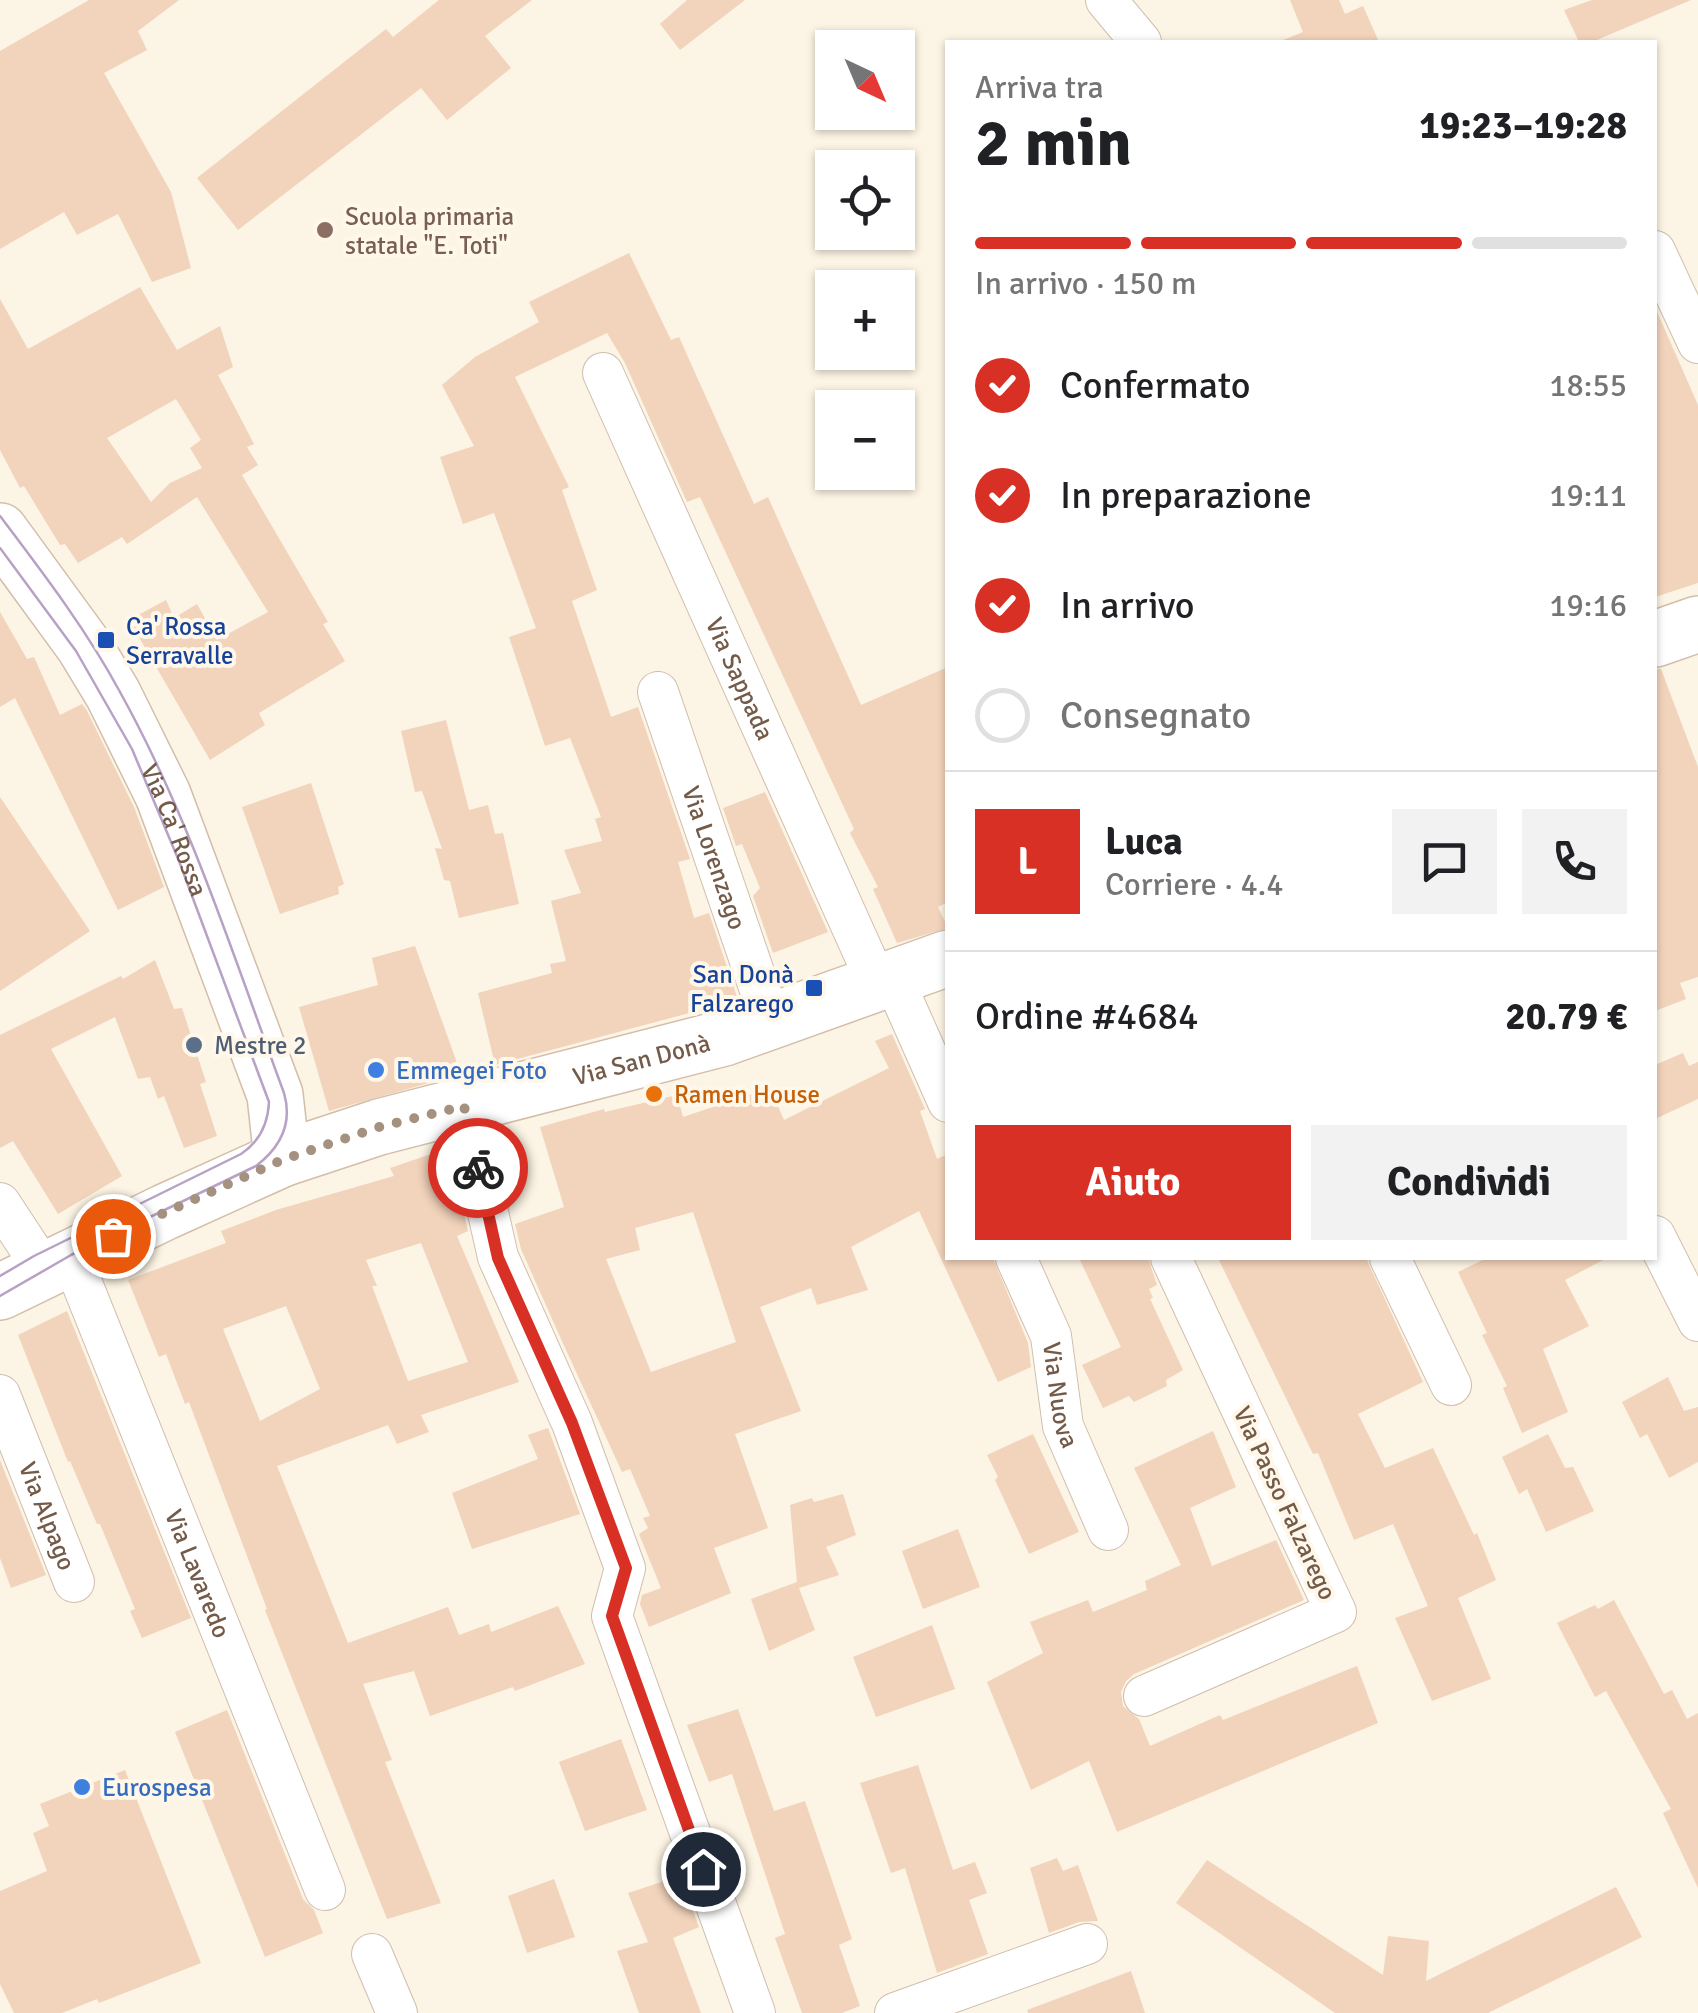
<!DOCTYPE html>
<html lang="it">
<meta charset="utf-8">
<style>
:root{--surface:#fff;--page:#f2f2f2;--text:#202124;--muted:#757577;--line:#e0e0e0;--accent:#d93025}
body{margin:0;font-family:Signika,sans-serif;background:var(--page);color:var(--text);height:100vh;display:flex;flex-direction:column;font-size:38px;white-space:nowrap}
*{box-sizing:border-box;margin:0}
p{font-size:32px;color:var(--muted)}
.icon{flex:none;width:55px;height:55px;fill:none;stroke:currentColor;stroke-width:2;stroke-linecap:round;stroke-linejoin:round}
.map{position:relative;flex:1;overflow:hidden}
.drawer{position:absolute;left:945px;top:40px;width:712px;height:1220px;display:flex;flex-direction:column;background:var(--surface);border-radius:0px;box-shadow:0 2px 8px #0004}
.drawer>*{flex:none}
.needle{width:65px;rotate:136deg}
.buttons{position:absolute;left:815px;top:30px;display:grid;gap:20px}
.buttons a{display:grid;place-items:center;width:100px;height:100px;border-radius:0px;background:var(--surface);box-shadow:0 2px 8px #0004;font-size:50px}
.pin{position:absolute;display:grid;place-items:center;width:85px;height:85px;color:#fff;margin:-42px;border:5px solid #fff;border-radius:50%;box-shadow:0 2px 10px #0007}
.courier{position:absolute;display:grid;place-items:center;width:100px;height:100px;margin:-50px;border:8px solid #d93025;border-radius:50%;background:#fff;color:#222;box-shadow:0 2px 12px #0007}
.headline em{font-style:normal;font-weight:700}
.headline div{display:flex;flex-direction:column-reverse}
.headline{display:flex;align-items:center;justify-content:space-between;height:170px;padding:0 30px}
h1{font-size:65px;font-weight:700;line-height:75px}
.bar{display:grid;grid-template-columns:repeat(4,1fr);gap:15px 10px;align-content:center;height:120px;padding:0 30px}
.bar i{height:12px;border-radius:8px;background:var(--line)}
.bar .current{background:var(--accent)}
.bar p{grid-column:span 4}
.line{display:flex;align-items:center;gap:25px;padding:0 30px;border-top:2px solid var(--line)}
.line div{flex:1}
.round{display:grid;place-items:center;flex:none;width:105px;height:105px;border-radius:0px;background:var(--page)}
ol{padding:0 30px;list-style:none}
li{display:flex;align-items:center;gap:30px;height:110px}
li p{margin-inline-start:auto}
li .icon{padding:10px;border-radius:50%;background:var(--accent);color:#fff;stroke-width:4}
li:last-child{color:var(--muted)}
li i{width:55px;height:55px;border:5px solid var(--line);border-radius:50%}
.action{display:flex;gap:20px;margin-top:auto;padding:20px 30px}
.action a{flex:1;height:115px;border-radius:0px;background:var(--accent);color:#fff;font-size:40px;font-weight:700;line-height:115px;text-align:center}
.action a+a{background:var(--page);color:var(--text)}
.map>svg:first-child{display:block}
.building{fill:#f2d3bb;fill-rule:evenodd}
.lines{fill:none;stroke-linecap:round;stroke-linejoin:round}
.street-casing{stroke:#d0bead;stroke-width:42}
.secondary-casing{stroke:#d3beaa;stroke-width:58}
.street{stroke:#fff;stroke-width:40}
.secondary{stroke:#fff;stroke-width:55}
.tram{stroke:#b7a2c6;stroke-width:2.5}
.done{stroke:#a4917f;stroke-width:10;stroke-dasharray:0 18}
.route{stroke:#d93025;stroke-width:12}
.education-dot{fill:#8d6e63;stroke:#fff8ea;stroke-width:4}
.transit-dot{fill:#1a4fb4;stroke:#fff8ea;stroke-width:4}
.service-dot{fill:#5c6f8a;stroke:#fff8ea;stroke-width:4}
.shop-dot{fill:#3f7fe0;stroke:#fff8ea;stroke-width:4}
.food-dot{fill:#e8710a;stroke:#fff8ea;stroke-width:4}
.labels{text-anchor:middle;dominant-baseline:central;stroke-width:8;stroke-linejoin:round;paint-order:stroke}
.education-label{font-size:25px;fill:#785e54;stroke:#fff8ea;text-anchor:start}
.transit-label{font-size:25px;fill:#164399;stroke:#fff8ea;text-anchor:start}
.street-label{font-size:25px;fill:#745b49;stroke:#fff8ea}
.service-label{font-size:25px;fill:#4e5e75;stroke:#fff8ea;text-anchor:start}
.shop-label{font-size:25px;fill:#366cbe;stroke:#fff8ea;text-anchor:start}
.food-label{font-size:25px;fill:#c56008;stroke:#fff8ea;text-anchor:start}
</style>
<div class="map">
<svg width="1698" height="2013" viewBox="0 0 1698 2013">
<rect width="100%" height="100%" fill="#fcf4e4"/>
<path class="building" d="M 89,0 L 179,0 L 138,31 L 147,50 L 104,73 L 171,192 L 191,268 L 152,282 L 118,214 L 77,235 L 64,212 L 0,249 L 0,51 Z
M 439,0 L 532,0 L 485,36 L 511,68 L 447,120 L 421,88 L 238,230 L 197,178 L 386,29 L 393,37 Z
M 687,0 L 745,0 L 680,50 L 660,24 Z
M 1290,0 L 1339,0 L 1345,14 L 1363,6 L 1379,42 L 1278,42 L 1303,32 Z
M 1592,0 L 1691,0 L 1592,42 L 1579,42 L 1564,10 Z
M 629,253 L 671,340 L 679,337 L 754,504 L 768,497 L 861,705 L 948,667 L 948,902 L 938,907 L 948,928 L 897,943 L 873,889 L 878,887 L 850,833 L 854,829 L 700,497 L 687,502 L 625,363 L 607,333 L 515,377 L 569,487 L 562,490 L 597,590 L 572,601 L 611,717 L 638,707 L 690,859 L 678,862 L 694,918 L 709,913 L 738,1000 L 495,1065 L 478,993 L 552,973 L 550,964 L 566,961 L 551,901 L 581,893 L 564,850 L 602,841 L 595,819 L 601,817 L 570,738 L 545,746 L 509,637 L 536,628 L 494,513 L 463,524 L 440,457 L 474,446 L 442,385 L 475,357 L 539,322 L 529,302 Z
M 140,287 L 177,350 L 220,326 L 233,367 L 218,375 L 254,444 L 247,447 L 258,465 L 242,475 L 328,622 L 323,624 L 345,661 L 259,713 L 265,725 L 210,760 L 129,620 L 166,600 L 174,618 L 197,604 L 217,640 L 268,612 L 197,497 L 127,544 L 122,537 L 78,563 L 65,544 L 60,545 L 24,486 L 20,488 L 0,450 L 0,299 L 28,349 ZM 176,399 L 201,440 L 190,448 L 202,468 L 170,483 L 151,502 L 107,438 Z
M 1655,307 L 1698,405 L 1698,583 L 1655,597 Z
M 0,612 L 27,659 L 34,657 L 60,715 L 82,704 L 86,709 L 134,807 L 164,887 L 118,910 L 15,698 L 0,707 Z
M 1655,669 L 1661,669 L 1698,767 L 1698,977 L 1680,983 L 1686,999 L 1655,1011 Z
M 446,720 L 469,810 L 488,805 L 495,834 L 503,833 L 519,904 L 459,918 L 450,881 L 444,880 L 435,848 L 442,849 L 422,791 L 415,792 L 401,731 Z
M 311,783 L 344,884 L 338,887 L 339,894 L 280,914 L 242,807 Z
M 765,792 L 828,932 L 773,953 L 753,896 L 760,888 L 742,844 L 736,846 L 723,808 Z
M 0,797 L 90,931 L 0,991 Z
M 415,946 L 461,1074 L 329,1111 L 299,1007 L 378,985 L 372,958 Z
M 155,960 L 174,1009 L 182,1008 L 206,1082 L 200,1084 L 217,1136 L 184,1148 L 164,1096 L 158,1099 L 150,1077 L 138,1079 L 115,1017 L 51,1049 L 122,1176 L 58,1214 L 13,1141 L 0,1148 L 0,1035 L 121,976 L 123,979 Z
M 892,1034 L 925,1109 L 920,1111 L 937,1159 L 948,1154 L 948,1258 L 993,1258 L 1028,1343 L 1031,1367 L 998,1382 L 919,1211 L 851,1247 L 868,1290 L 817,1305 L 811,1288 L 760,1307 L 801,1411 L 735,1434 L 768,1528 L 714,1548 L 731,1593 L 649,1627 L 640,1604 L 642,1595 L 661,1588 L 639,1534 L 648,1528 L 643,1518 L 650,1516 L 630,1469 L 622,1472 L 561,1339 L 521,1249 L 515,1224 L 564,1207 L 540,1127 L 604,1109 L 605,1112 L 677,1095 L 683,1117 L 770,1088 L 784,1120 L 889,1068 L 875,1041 ZM 693,1212 L 736,1342 L 651,1372 L 606,1259 L 640,1250 L 635,1228 Z
M 1683,1053 L 1689,1066 L 1698,1062 L 1698,1099 L 1655,1119 L 1655,1065 Z
M 449,1148 L 468,1231 L 457,1236 L 519,1382 L 421,1415 L 429,1432 L 397,1444 L 388,1425 L 277,1466 L 348,1643 L 448,1607 L 459,1635 L 489,1624 L 491,1632 L 558,1606 L 585,1664 L 515,1691 L 513,1687 L 430,1716 L 414,1671 L 363,1684 L 392,1760 L 385,1762 L 441,1903 L 387,1919 L 265,1610 L 267,1609 L 189,1402 L 185,1404 L 166,1354 L 159,1357 L 128,1280 L 226,1243 L 221,1231 L 276,1210 L 394,1176 L 390,1168 ZM 421,1243 L 468,1362 L 408,1381 L 372,1286 L 377,1286 L 366,1260 ZM 286,1306 L 320,1389 L 260,1421 L 223,1329 Z
M 1079,1258 L 1148,1258 L 1157,1285 L 1149,1289 L 1153,1298 L 1150,1299 L 1183,1370 L 1166,1380 L 1167,1386 L 1134,1402 L 1129,1396 L 1103,1408 L 1082,1365 L 1121,1347 Z
M 1218,1258 L 1366,1258 L 1423,1382 L 1358,1414 L 1385,1468 L 1433,1448 L 1474,1535 L 1477,1533 L 1496,1580 L 1458,1598 L 1491,1679 L 1432,1701 L 1395,1618 L 1428,1606 L 1393,1524 L 1354,1540 L 1318,1453 L 1313,1454 Z
M 1487,1258 L 1607,1258 L 1565,1280 L 1589,1326 L 1543,1349 L 1568,1412 L 1522,1433 L 1503,1388 L 1507,1386 L 1482,1335 L 1487,1333 L 1458,1272 Z
M 67,1311 L 191,1618 L 142,1638 L 130,1611 L 135,1609 L 100,1524 L 97,1524 L 70,1461 L 68,1462 L 18,1335 Z
M 1668,1377 L 1684,1411 L 1698,1407 L 1698,1462 L 1669,1478 L 1647,1434 L 1640,1438 L 1622,1402 Z
M 548,1428 L 580,1514 L 472,1549 L 452,1493 L 538,1459 L 528,1435 Z
M 1213,1431 L 1236,1487 L 1190,1508 L 1212,1566 L 1276,1540 L 1304,1600 L 1134,1674 L 1126,1681 L 1121,1692 L 1123,1706 L 1139,1719 L 1150,1746 L 1220,1715 L 1223,1720 L 1357,1666 L 1378,1723 L 1117,1832 L 1089,1761 L 1031,1790 L 987,1682 L 1043,1653 L 1030,1622 L 1088,1600 L 1093,1612 L 1147,1590 L 1145,1581 L 1181,1565 L 1134,1468 Z
M 1033,1434 L 1079,1532 L 1029,1554 L 995,1480 L 998,1477 L 987,1455 Z
M 1548,1434 L 1565,1468 L 1573,1467 L 1594,1511 L 1546,1532 L 1527,1489 L 1519,1494 L 1502,1457 Z
M 0,1460 L 46,1575 L 11,1588 L 0,1558 Z
M 843,1494 L 856,1535 L 826,1547 L 839,1575 L 799,1588 L 815,1630 L 769,1651 L 751,1599 L 797,1582 L 790,1505 L 812,1498 L 814,1502 Z
M 958,1529 L 980,1587 L 923,1609 L 902,1551 Z
M 1614,1600 L 1664,1694 L 1672,1690 L 1687,1719 L 1698,1713 L 1698,1888 L 1663,1813 L 1671,1809 L 1606,1691 L 1595,1697 L 1557,1623 L 1595,1605 L 1598,1609 Z
M 932,1625 L 955,1689 L 876,1717 L 853,1657 Z
M 738,1709 L 774,1811 L 805,1801 L 852,1939 L 839,1945 L 860,2006 L 842,2013 L 802,2013 L 775,1938 L 785,1934 L 732,1774 L 709,1782 L 687,1725 Z
M 227,1710 L 303,1899 L 314,1910 L 323,1933 L 265,1957 L 175,1732 Z
M 621,1739 L 647,1810 L 585,1831 L 559,1762 Z
M 918,1765 L 953,1870 L 975,1862 L 987,1893 L 969,1900 L 988,1954 L 937,1973 L 905,1868 L 891,1873 L 860,1783 Z
M 125,1770 L 201,1963 L 99,2003 L 97,1999 L 62,2013 L 14,2013 L 0,1984 L 0,1891 L 47,1871 L 33,1833 L 49,1826 L 40,1804 Z
M 1057,1858 L 1063,1871 L 1078,1865 L 1098,1921 L 1079,1922 L 1049,1933 L 1030,1868 Z
M 1207,1860 L 1383,1975 L 1388,1936 L 1429,1941 L 1426,1981 L 1616,1887 L 1642,1937 L 1488,2013 L 1335,2013 L 1176,1903 Z
M 680,1876 L 699,1927 L 673,1938 L 701,2013 L 639,2013 L 617,1951 L 648,1942 L 628,1893 Z
M 554,1879 L 575,1937 L 527,1953 L 508,1896 Z
M 1131,1971 L 1145,2013 L 1028,2013 L 1027,2010 Z"/>
<g class="lines">
<defs>
<g id="street">
<path d="M 1106,0 L 1141,42"/>
<path d="M 1655,251 L 1698,343"/>
<path id="s1" d="M 603,373 L 877,983"/>
<path id="s2" d="M 658,692 L 771,1022"/>
<path d="M 893,978 L 948,1102"/>
<path d="M 464,1106 L 498,1257 L 572,1423 L 625,1568 L 612,1616 L 755,2013"/>
<path d="M 0,1203 L 44,1270"/>
<path d="M 1655,1236 L 1698,1321"/>
<path id="s3" d="M 71,1256 L 325,1890"/>
<path id="s4" d="M 1016,1258 L 1051,1336 L 1063,1426 L 1108,1530"/>
<path d="M 1390,1258 L 1451,1385"/>
<path id="s5" d="M 0,1395 L 74,1582"/>
<path d="M 1144,1696 L 1336,1612 L 1171,1258"/>
<path d="M 372,1954 L 397,2013"/>
<path d="M 895,2013 L 1087,1944"/>
</g>
<g id="secondary">
<path id="s6" d="M 0,531 L 84,646 L 113,694 L 163,795 L 275,1095 L 282,1159"/>
<path d="M 1655,639 L 1698,624"/>
<path id="s7" d="M 0,1292 L 165,1212 L 282,1159 L 379,1127 L 724,1038 L 948,958"/>
</g>
</defs>
<use href="#street" class="street-casing"/>
<use href="#secondary" class="secondary-casing"/>
<use href="#street" class="street"/>
<use href="#secondary" class="secondary"/>
<path class="tram" d="M 0,516 C 43,573 86,629 120,692 C 190,818 234,958 284,1093 C 293,1124 281,1147 256,1166 L 71,1255 L 0,1296
M 0,548 L 76,651 L 132,749 L 179,861 L 269,1102 C 268,1124 259,1142 241,1154 L 34,1256 L 0,1276"/>
</g>
<g class="lines">
<path class="done" d="M 113,1236 L 282,1160 L 379,1127 L 464,1106 L 478,1168"/>
<path class="route" d="M 478,1168 L 498,1258 L 572,1423 L 626,1568 L 612,1616 L 703,1869"/>
</g>
<circle class="education-dot" cx="325" cy="230" r="10"/>
<g class="transit-dot">
<rect x="96" y="630" width="20" height="20" rx="5"/>
<rect x="804" y="978" width="20" height="20" rx="5"/>
</g>
<circle class="service-dot" cx="194" cy="1045" r="10"/>
<g class="shop-dot">
<circle cx="376" cy="1070" r="10"/>
<circle cx="82" cy="1787" r="10"/>
</g>
<circle class="food-dot" cx="654" cy="1094" r="10"/>
<g class="labels">
<g class="education-label">
<text x="345" y="216">Scuola primaria<tspan x="345" dy="29">statale "E. Toti"</tspan></text>
</g>
<g class="transit-label">
<text x="126" y="626">Ca' Rossa<tspan x="126" dy="29">Serravalle</tspan></text>
<text x="794" y="974" text-anchor="end">San Donà<tspan x="794" dy="29">Falzarego</tspan></text>
</g>
<g class="street-label">
<text stroke="none"><textPath href="#s1" startOffset="335">Via Sappada</textPath></text>
<text stroke="none"><textPath href="#s6" startOffset="348">Via Ca' Rossa</textPath></text>
<text stroke="none"><textPath href="#s2" startOffset="175">Via Lorenzago</textPath></text>
<text stroke="none"><textPath href="#s7" startOffset="685">Via San Donà</textPath></text>
<text stroke="none"><textPath href="#s4" startOffset="145">Via Nuova</textPath></text>
<text transform="translate(1285 1503) rotate(65)">Via Passo Falzarego</text>
<text stroke="none"><textPath href="#s5" startOffset="130">Via Alpago</textPath></text>
<text stroke="none"><textPath href="#s3" startOffset="342">Via Lavaredo</textPath></text>
</g>
<g class="service-label">
<text x="214" y="1045">Mestre 2</text>
</g>
<g class="shop-label">
<text x="396" y="1070">Emmegei Foto</text>
<text x="102" y="1787">Eurospesa</text>
</g>
<g class="food-label">
<text x="674" y="1094">Ramen House</text>
</g>
</g>
</svg>
<div class="buttons">
<a><svg class="needle" viewBox="-14 -14 28 28"><path d="M0-13l5 13h-10z" fill="#e53935"/><path d="M0 13l5-13h-10z" fill="#757577"/></svg></a>
<a><svg class="icon" aria-label="locate" viewBox="0 0 24 24"><circle cx="12" cy="12" r="6"/><path d="M12 2v4M12 18v4M2 12h4M18 12h4"/></svg></a>
<a>+</a>
<a>−</a>
</div>
<div class="pin" style="left:113px;top:1236px;background:#ea580c"><svg class="icon" aria-label="bag" viewBox="0 0 24 24"><path d="M5 8h14l-1 12H6zM9 8a3 3 0 0 1 6 0"/></svg></div>
<div class="pin" style="left:703px;top:1869px;background:#1f2937"><svg class="icon" aria-label="home" viewBox="0 0 24 24"><path d="M3 11l9-7 9 7M6 9v11h12V9"/></svg></div>
<div class="courier" style="left:478px;top:1168px"><svg class="icon" aria-label="bike" viewBox="0 0 24 24"><circle cx="6" cy="16" r="4"/><circle cx="18" cy="16" r="4"/><path d="M6 16l4-8h5l3 8M10 8l3 8H6M13 5h3"/></svg></div>
<section class="drawer">
<div class="headline"><div><h1>2 min</h1><p>Arriva tra</p></div><em>19:23–19:28</em></div>
<div class="bar"><i class="current"></i><i class="current"></i><i class="current"></i><i></i><p>In arrivo · 150 m</p></div>
<ol>
<li><svg class="icon" aria-label="check" viewBox="0 0 24 24"><path d="M5 12l5 5 9-10"/></svg>Confermato<p>18:55</p></li>
<li><svg class="icon" aria-label="check" viewBox="0 0 24 24"><path d="M5 12l5 5 9-10"/></svg>In preparazione<p>19:11</p></li>
<li><svg class="icon" aria-label="check" viewBox="0 0 24 24"><path d="M5 12l5 5 9-10"/></svg>In arrivo<p>19:16</p></li>
<li><i></i>Consegnato</li>
</ol>
<div class="line" style="height:180px"><b class="round" style="background:var(--accent);color:#fff">L</b><div><b>Luca</b><p>Corriere · 4.4</p></div><a class="round"><svg class="icon" aria-label="chat" viewBox="0 0 24 24"><path d="M4 5h16v11H9l-5 4z"/></svg></a><a class="round"><svg class="icon" aria-label="phone" viewBox="0 0 24 24"><path d="M5 4h4l2 5-3 2q2 4 5 5l2-3 5 2v4C11 20 4 13 5 4z"/></svg></a></div>
<div class="line" style="height:130px"><div>Ordine #4684</div><b>20.79 €</b></div>
<div class="action"><a>Aiuto</a><a>Condividi</a></div>
</section>
</div>
